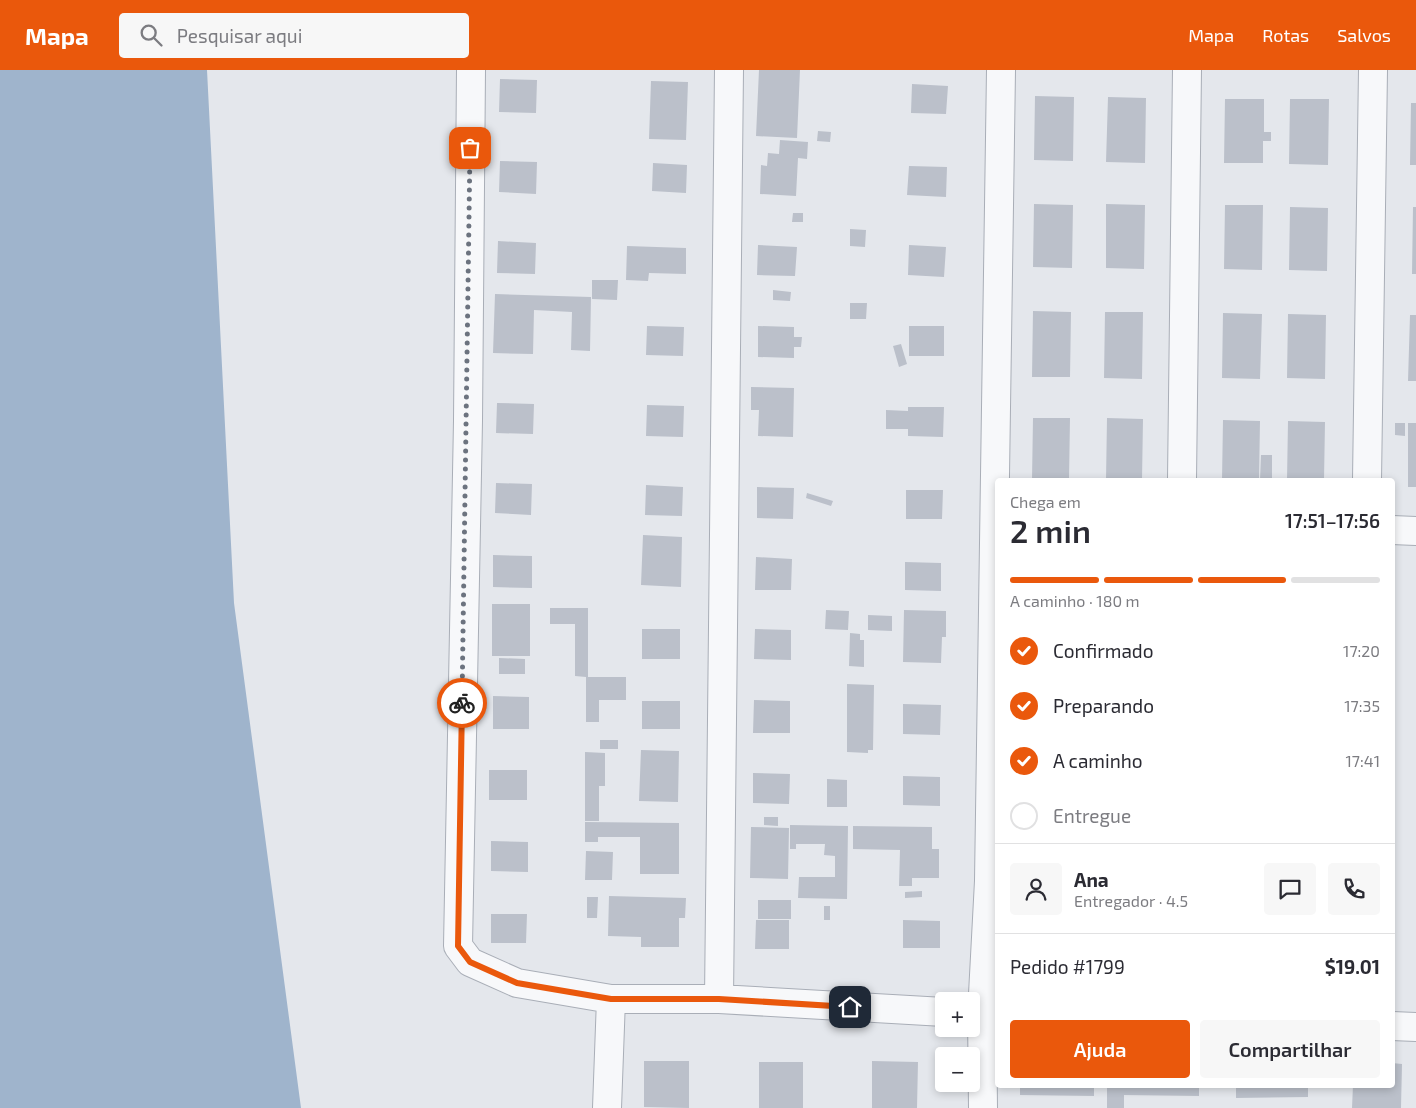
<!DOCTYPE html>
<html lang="pt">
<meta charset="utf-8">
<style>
:root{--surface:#fff;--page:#f7f7f7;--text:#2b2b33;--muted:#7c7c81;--line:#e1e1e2;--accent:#ea580c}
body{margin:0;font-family:"Exo 2",sans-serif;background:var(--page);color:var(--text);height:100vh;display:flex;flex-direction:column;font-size:19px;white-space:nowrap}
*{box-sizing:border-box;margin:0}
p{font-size:16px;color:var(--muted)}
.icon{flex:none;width:28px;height:28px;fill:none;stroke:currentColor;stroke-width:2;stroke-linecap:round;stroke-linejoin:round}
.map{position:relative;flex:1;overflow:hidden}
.sheet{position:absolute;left:995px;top:408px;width:400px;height:610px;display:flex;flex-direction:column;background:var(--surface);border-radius:5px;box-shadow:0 2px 8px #0003}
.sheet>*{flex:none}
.buttons{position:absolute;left:935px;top:922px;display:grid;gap:10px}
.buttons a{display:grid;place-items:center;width:45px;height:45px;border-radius:5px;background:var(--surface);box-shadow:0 2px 8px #0003;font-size:25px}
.pin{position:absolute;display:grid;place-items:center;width:42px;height:42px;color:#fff;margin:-21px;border-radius:10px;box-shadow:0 2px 8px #0006}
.courier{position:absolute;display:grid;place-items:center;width:50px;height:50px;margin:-25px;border:4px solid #ea580c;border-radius:50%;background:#fff;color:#222;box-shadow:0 1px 6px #0007}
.head em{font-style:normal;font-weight:600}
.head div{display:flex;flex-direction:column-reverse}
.head{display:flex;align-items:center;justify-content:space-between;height:85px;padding:0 15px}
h1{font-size:32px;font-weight:600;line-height:38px}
.bar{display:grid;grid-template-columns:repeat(4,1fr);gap:8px 5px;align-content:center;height:60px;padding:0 15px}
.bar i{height:6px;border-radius:4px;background:var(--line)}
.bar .active{background:var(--accent)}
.bar p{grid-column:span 4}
.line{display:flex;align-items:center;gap:12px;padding:0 15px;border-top:1px solid var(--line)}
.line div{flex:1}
.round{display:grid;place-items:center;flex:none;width:52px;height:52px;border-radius:5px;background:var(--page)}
ol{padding:0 15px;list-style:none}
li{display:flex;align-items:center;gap:15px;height:55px}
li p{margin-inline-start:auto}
li .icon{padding:5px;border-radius:50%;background:var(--accent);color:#fff;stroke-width:4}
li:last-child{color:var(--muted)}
li i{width:28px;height:28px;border:2px solid var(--line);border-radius:50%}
.primary-button{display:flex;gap:10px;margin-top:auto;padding:10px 15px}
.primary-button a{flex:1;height:58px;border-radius:5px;background:var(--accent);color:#fff;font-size:20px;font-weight:600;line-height:58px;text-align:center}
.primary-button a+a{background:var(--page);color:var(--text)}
header{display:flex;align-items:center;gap:30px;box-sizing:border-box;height:70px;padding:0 25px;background:var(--accent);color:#fff}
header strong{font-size:24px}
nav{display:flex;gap:28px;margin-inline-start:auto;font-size:18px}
.search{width:350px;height:45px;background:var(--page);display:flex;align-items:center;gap:12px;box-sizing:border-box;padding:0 18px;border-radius:5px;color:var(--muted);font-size:19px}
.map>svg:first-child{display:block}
.water{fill:#9fb4cc}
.building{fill:#bbc0ca}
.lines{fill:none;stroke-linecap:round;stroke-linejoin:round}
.minor-casing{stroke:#a9aeb7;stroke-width:30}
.minor{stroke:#f7f8fa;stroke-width:28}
.done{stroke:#6c737f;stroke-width:5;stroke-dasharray:0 9}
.route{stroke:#ea580c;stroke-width:6}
</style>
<header>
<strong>Mapa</strong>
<div class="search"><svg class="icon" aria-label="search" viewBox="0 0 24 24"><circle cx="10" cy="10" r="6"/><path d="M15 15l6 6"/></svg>Pesquisar aqui</div>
<nav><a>Mapa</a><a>Rotas</a><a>Salvos</a></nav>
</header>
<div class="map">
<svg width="1416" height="1038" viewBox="0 0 1416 1038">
<rect width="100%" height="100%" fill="#e4e7ec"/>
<path class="water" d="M 0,0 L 207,0 L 234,533 L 301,1038 L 0,1038 Z"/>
<path class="building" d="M 759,0 L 800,0 L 797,68 L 756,66 Z
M 500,9 L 537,10 L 536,43 L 499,42 Z
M 651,11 L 688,12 L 686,70 L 649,69 Z
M 912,14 L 948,16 L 946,44 L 911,43 Z
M 1035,26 L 1074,27 L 1073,91 L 1034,90 Z
M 1108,27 L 1146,28 L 1145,93 L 1106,92 Z
M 1225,29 L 1264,29 L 1264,62 L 1271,62 L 1271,71 L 1263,71 L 1263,93 L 1224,93 Z
M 1290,29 L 1329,29 L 1328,95 L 1289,94 Z
M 1411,33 L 1416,33 L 1416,95 L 1410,95 Z
M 818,61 L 831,62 L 830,72 L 817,71 Z
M 780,70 L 808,72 L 807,89 L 798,88 L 796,126 L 760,124 L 761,95 L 767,96 L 768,83 L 779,84 Z
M 500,91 L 537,92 L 536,124 L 499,122 Z
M 653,93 L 687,95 L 686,123 L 652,121 Z
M 909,96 L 947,97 L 946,127 L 907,125 Z
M 1034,134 L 1073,135 L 1072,198 L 1033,197 Z
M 1106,134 L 1145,135 L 1144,199 L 1106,198 Z
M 1225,135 L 1263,135 L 1262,200 L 1224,199 Z
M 1290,137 L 1328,138 L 1327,201 L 1289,200 Z
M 1413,137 L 1416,137 L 1416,204 L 1412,204 Z
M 793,143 L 803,143 L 803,152 L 792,152 Z
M 850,159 L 866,160 L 865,177 L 850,176 Z
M 498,171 L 536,173 L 535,204 L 497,203 Z
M 758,175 L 797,177 L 795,206 L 757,205 Z
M 909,175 L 946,177 L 944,207 L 908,205 Z
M 627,176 L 686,178 L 686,204 L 649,203 L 648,211 L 626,210 Z
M 592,210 L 618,210 L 617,230 L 592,229 Z
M 773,220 L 791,222 L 790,231 L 773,230 Z
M 495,224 L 591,227 L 590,281 L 571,280 L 572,242 L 534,240 L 533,284 L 493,283 Z
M 850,233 L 867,233 L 866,249 L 850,249 Z
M 1033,241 L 1071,242 L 1070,307 L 1032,307 Z
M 1105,242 L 1143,242 L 1142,309 L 1104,308 Z
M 1223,243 L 1262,244 L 1260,309 L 1222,308 Z
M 1288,244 L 1326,245 L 1325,309 L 1287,308 Z
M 1410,245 L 1416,245 L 1416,311 L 1408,311 Z
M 647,256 L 684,257 L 683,286 L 646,285 Z
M 758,256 L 794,257 L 794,267 L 802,267 L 801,277 L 794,277 L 794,288 L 758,287 Z
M 909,256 L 944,256 L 944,286 L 909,286 Z
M 901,274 L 907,294 L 899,297 L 893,276 Z
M 751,317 L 794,318 L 793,367 L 758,366 L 759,340 L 751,340 Z
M 497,333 L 534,334 L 533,364 L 496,363 Z
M 647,335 L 684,336 L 683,367 L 646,366 Z
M 908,337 L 944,337 L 943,367 L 908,366 L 908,359 L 886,359 L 886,340 L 908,341 Z
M 1033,348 L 1070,348 L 1069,410 L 1032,410 Z
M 1107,348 L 1143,349 L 1142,410 L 1106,410 Z
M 1223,350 L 1260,351 L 1259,410 L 1222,410 Z
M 1288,351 L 1325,352 L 1324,410 L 1287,410 Z
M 1395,353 L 1405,353 L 1405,366 L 1395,365 Z
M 1408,353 L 1416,353 L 1416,417 L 1408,417 Z
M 1261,385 L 1272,385 L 1272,410 L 1260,410 Z
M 496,413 L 532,414 L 531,445 L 495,443 Z
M 646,415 L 683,417 L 682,446 L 645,445 Z
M 757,417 L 794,418 L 793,449 L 757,448 Z
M 906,420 L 943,420 L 942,449 L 906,449 Z
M 807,423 L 833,431 L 831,436 L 806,428 Z
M 643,465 L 682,467 L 681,517 L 641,515 Z
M 493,485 L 532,486 L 532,518 L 493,517 Z
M 756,487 L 792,489 L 791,520 L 755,520 Z
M 905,492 L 941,493 L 941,521 L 905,520 Z
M 492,534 L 530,534 L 530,586 L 492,586 Z
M 550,538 L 588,538 L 588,607 L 626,607 L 626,630 L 599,630 L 599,652 L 586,652 L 586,607 L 575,606 L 575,554 L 550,554 Z
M 826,540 L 849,541 L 848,560 L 825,559 Z
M 904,540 L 946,541 L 946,567 L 942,567 L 941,593 L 903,592 Z
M 868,545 L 892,546 L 892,561 L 868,560 Z
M 642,559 L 680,559 L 680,589 L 642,589 Z
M 755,559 L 791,560 L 791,590 L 754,589 Z
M 850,563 L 860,564 L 860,570 L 864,570 L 864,597 L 849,596 Z
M 499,588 L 525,589 L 525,604 L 499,604 Z
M 847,614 L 874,615 L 873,680 L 868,680 L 868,683 L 847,682 Z
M 493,626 L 529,627 L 529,659 L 493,659 Z
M 754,630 L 790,631 L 790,663 L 753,663 Z
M 642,631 L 680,631 L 680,659 L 642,659 Z
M 903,634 L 941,635 L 940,665 L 903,664 Z
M 600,670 L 618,670 L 618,679 L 600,679 Z
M 641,680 L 679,681 L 678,732 L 639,731 Z
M 585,682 L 605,683 L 605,716 L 599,716 L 599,751 L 585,751 Z
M 489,700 L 527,700 L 527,730 L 489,730 Z
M 753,703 L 790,704 L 789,734 L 753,733 Z
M 903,706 L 940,707 L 940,736 L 903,735 Z
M 827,709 L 847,710 L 847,737 L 827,737 Z
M 764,747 L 778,747 L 778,756 L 764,755 Z
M 585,752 L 679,753 L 679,804 L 640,804 L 640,767 L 598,767 L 598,772 L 585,772 Z
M 790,755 L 848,756 L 847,829 L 798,828 L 799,807 L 835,807 L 835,786 L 824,785 L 825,774 L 796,774 L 796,779 L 790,779 Z
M 853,756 L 932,757 L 932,779 L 939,779 L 939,808 L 912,808 L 912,816 L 899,816 L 900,780 L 853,779 Z
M 751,757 L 789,758 L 788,809 L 750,808 Z
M 491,771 L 528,772 L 528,802 L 491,801 Z
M 586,781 L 613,782 L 612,810 L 585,810 Z
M 922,821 L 922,827 L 905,828 L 905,822 Z
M 609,826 L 686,828 L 685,848 L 679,848 L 679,877 L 641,877 L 641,867 L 608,866 Z
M 587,827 L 598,827 L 597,848 L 587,848 Z
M 758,830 L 791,830 L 791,849 L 758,849 Z
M 824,836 L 830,836 L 830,850 L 824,850 Z
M 491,844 L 527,844 L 526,873 L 491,873 Z
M 756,850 L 789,850 L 789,879 L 755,879 Z
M 903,850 L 940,851 L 940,878 L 903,878 Z
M 644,991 L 689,991 L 689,1038 L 644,1037 Z
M 872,991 L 918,992 L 917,1038 L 872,1038 Z
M 759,992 L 803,992 L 803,1038 L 759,1038 Z
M 1392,993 L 1402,994 L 1401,1038 L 1352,1038 L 1353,1015 L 1392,1015 Z
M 1020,1015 L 1094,1015 L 1094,1026 L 1020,1025 Z
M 1107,1015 L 1199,1015 L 1199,1026 L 1124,1025 L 1124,1038 L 1107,1038 Z
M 1236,1015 L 1308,1015 L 1308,1027 L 1236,1028 Z"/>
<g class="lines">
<defs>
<path id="minor" d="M 471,0 L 468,351 L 458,876 L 470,892 L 517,913 L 611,929 L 719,929 L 944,942
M 1182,410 L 1187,0
M 1367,410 L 1373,0
M 1392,460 L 1416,461
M 719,929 L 729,0
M 1392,956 L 1416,957
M 607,1038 L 611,929
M 983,1038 L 982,943 L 989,811 L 1001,0"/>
</defs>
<use href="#minor" class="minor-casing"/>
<use href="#minor" class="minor"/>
</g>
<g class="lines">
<path class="done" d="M 462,633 L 470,78"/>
<path class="route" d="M 462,633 L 458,876 L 470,892 L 517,913 L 611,929 L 719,929 L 850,937"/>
</g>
</svg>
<div class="buttons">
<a>+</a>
<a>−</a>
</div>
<div class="pin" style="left:470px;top:78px;background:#ea580c"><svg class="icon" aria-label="bag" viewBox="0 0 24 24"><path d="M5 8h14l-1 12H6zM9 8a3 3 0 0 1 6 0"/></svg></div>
<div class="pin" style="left:850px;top:937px;background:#1f2937"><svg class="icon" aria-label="home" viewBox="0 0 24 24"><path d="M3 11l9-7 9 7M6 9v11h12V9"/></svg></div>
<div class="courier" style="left:462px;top:633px"><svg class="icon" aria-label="bike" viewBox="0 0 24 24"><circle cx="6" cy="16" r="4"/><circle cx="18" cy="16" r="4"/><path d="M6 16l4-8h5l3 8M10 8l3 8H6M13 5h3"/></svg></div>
<section class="sheet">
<div class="head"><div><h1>2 min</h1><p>Chega em</p></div><em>17:51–17:56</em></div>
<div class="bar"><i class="active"></i><i class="active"></i><i class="active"></i><i></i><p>A caminho · 180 m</p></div>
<ol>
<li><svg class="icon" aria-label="check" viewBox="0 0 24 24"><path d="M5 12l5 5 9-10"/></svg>Confirmado<p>17:20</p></li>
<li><svg class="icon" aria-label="check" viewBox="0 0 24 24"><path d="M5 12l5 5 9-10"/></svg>Preparando<p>17:35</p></li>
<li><svg class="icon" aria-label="check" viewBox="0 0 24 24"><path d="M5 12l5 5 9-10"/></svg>A caminho<p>17:41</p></li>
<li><i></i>Entregue</li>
</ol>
<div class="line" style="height:90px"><a class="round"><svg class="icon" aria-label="person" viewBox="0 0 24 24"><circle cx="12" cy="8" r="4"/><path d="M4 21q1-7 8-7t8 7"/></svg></a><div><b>Ana</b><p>Entregador · 4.5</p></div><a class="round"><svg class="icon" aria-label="chat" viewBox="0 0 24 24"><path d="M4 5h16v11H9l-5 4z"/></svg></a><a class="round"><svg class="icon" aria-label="phone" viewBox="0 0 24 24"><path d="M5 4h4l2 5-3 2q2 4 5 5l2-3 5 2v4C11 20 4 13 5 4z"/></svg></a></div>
<div class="line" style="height:65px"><div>Pedido #1799</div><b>$19.01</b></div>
<div class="primary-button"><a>Ajuda</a><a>Compartilhar</a></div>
</section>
</div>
